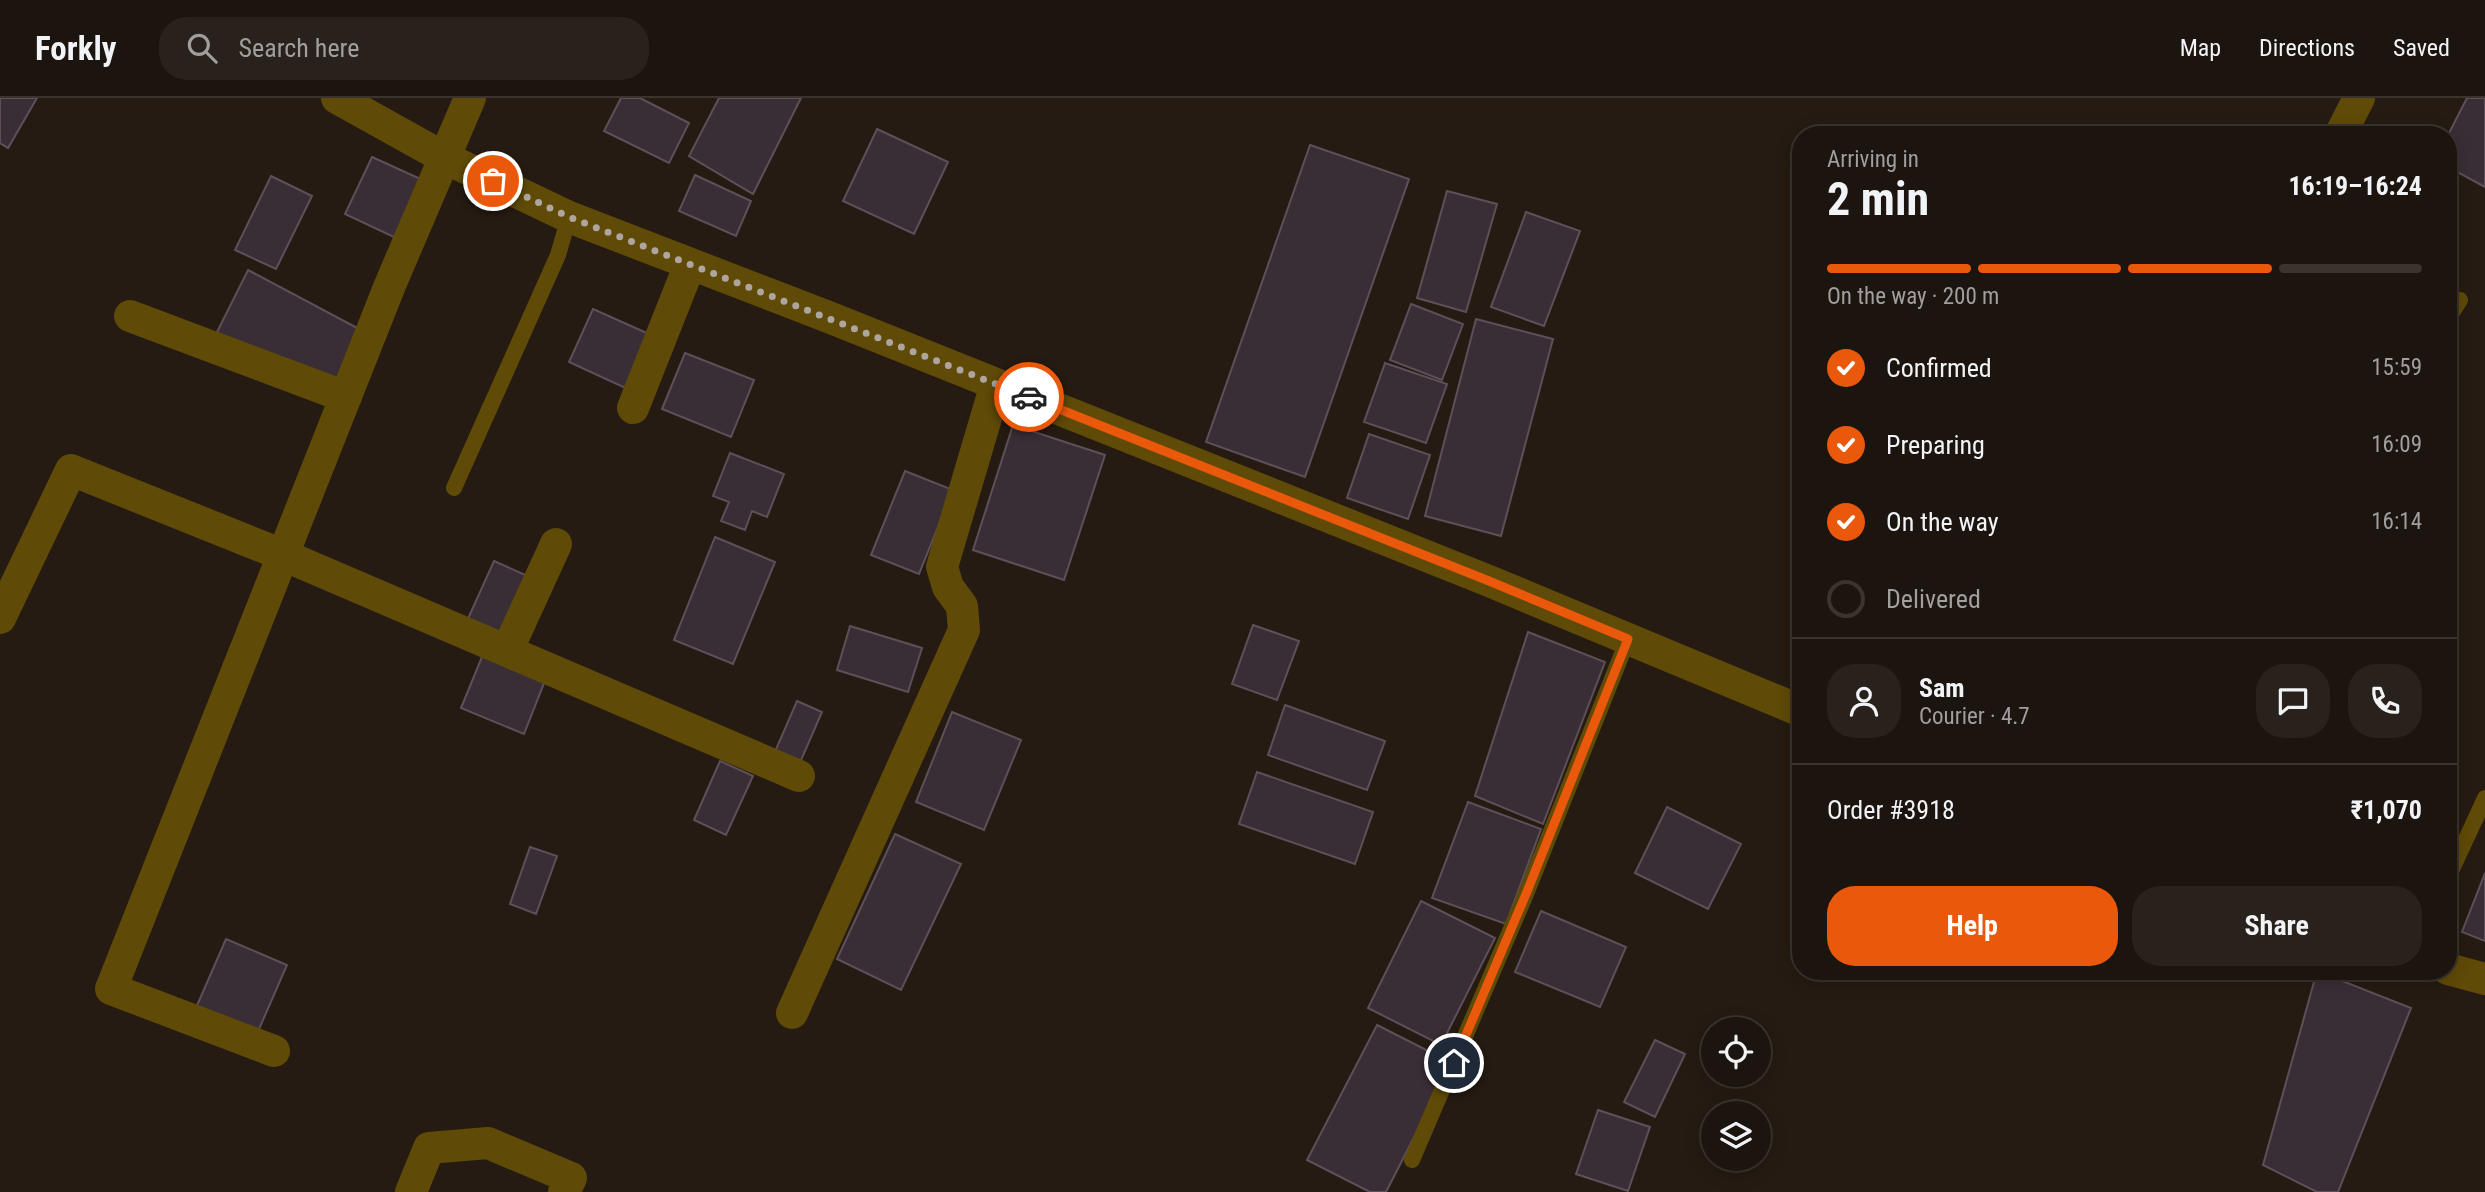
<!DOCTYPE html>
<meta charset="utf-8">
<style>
:root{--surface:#1c140e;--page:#29211c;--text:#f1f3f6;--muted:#a09e9e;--line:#3a332e;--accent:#ea580c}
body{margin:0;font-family:"Roboto Condensed",sans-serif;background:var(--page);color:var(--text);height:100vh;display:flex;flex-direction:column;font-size:26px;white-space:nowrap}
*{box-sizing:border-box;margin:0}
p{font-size:23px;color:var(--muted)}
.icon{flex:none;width:38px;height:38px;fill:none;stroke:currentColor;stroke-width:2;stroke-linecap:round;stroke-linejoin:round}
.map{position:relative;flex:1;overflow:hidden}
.sheet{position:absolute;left:1792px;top:28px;width:665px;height:854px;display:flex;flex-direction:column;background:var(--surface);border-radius:28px;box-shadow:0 4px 18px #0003,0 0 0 2px var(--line)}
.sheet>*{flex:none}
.buttons{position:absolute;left:1701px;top:919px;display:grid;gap:14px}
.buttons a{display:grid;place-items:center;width:70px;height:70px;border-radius:50%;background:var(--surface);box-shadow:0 4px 18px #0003,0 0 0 2px var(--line);font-size:35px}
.pin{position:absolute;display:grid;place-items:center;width:60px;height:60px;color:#fff;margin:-30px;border:4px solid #fff;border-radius:50%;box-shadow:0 2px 7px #0007}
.courier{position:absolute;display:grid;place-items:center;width:70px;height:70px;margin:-35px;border:5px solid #ea580c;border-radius:50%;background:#fff;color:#222;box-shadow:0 2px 9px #0007}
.summary em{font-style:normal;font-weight:700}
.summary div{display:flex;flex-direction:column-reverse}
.summary{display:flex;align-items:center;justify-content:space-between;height:119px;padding:0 35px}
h1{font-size:46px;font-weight:700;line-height:52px}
.bar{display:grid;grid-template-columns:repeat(4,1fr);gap:10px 7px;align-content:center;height:84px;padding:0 35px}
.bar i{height:9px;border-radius:5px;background:var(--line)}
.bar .active{background:var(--accent)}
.bar p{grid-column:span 4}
.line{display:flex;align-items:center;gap:18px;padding:0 35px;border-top:2px solid var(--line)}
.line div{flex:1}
.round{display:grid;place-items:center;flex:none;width:74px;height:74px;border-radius:28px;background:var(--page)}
ol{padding:0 35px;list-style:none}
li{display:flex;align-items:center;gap:21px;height:77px}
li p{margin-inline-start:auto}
li .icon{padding:7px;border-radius:50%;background:var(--accent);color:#fff;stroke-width:4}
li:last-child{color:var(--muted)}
li i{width:38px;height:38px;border:4px solid var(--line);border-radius:50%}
.cta{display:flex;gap:14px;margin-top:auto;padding:14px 35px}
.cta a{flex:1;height:80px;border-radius:28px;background:var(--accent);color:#fff;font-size:28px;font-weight:700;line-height:80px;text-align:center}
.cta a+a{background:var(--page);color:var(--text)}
header{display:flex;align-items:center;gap:42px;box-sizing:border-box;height:98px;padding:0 35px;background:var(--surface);border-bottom:2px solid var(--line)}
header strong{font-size:33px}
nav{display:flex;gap:38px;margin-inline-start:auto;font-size:24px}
.search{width:490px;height:63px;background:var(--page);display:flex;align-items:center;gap:18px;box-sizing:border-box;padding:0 24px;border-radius:28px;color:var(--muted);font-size:26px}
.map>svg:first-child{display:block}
.building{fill:#3a2e36;stroke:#5e5059;stroke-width:2}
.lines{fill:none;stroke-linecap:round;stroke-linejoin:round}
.service{stroke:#5f4a07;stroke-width:16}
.minor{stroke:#5f4a07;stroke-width:32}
.done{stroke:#aea59e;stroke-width:7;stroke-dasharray:0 12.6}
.route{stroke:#ea580c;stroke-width:9}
</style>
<header>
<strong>Forkly</strong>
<div class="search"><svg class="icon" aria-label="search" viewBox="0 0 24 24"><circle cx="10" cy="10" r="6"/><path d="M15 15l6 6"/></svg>Search here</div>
<nav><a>Map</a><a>Directions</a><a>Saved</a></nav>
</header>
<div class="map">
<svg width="2485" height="1094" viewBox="0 0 2485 1094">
<rect width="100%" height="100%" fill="#251b12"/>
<path class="building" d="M 0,0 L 37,0 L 8,50 L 0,45 Z
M 621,0 L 640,0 L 689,25 L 669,65 L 604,33 Z
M 719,0 L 801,0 L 753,96 L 689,58 Z
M 2467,0 L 2485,0 L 2485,89 L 2448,69 L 2448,37 Z
M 877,31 L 948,64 L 914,136 L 843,103 Z
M 1310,47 L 1409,81 L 1305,379 L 1206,344 Z
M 372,59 L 425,83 L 398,141 L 345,116 Z
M 695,77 L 751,103 L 736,138 L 679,113 Z
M 271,78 L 312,98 L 276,171 L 235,152 Z
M 1447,93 L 1497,106 L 1466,214 L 1417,200 Z
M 1526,114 L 1580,133 L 1544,228 L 1491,209 Z
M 248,172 L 361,232 L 337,291 L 216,236 Z
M 1411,206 L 1463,226 L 1442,282 L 1390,262 Z
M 593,211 L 658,240 L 634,294 L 569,264 Z
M 1476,221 L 1553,241 L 1501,438 L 1425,418 Z
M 685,255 L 754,282 L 731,339 L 662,311 Z
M 1385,265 L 1447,286 L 1426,345 L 1364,324 Z
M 1013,327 L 1105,357 L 1064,482 L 973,452 Z
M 1369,336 L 1430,357 L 1408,421 L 1347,400 Z
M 730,355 L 784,376 L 767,419 L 752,413 L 745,432 L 721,423 L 729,404 L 713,398 Z
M 905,373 L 953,392 L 919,476 L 871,457 Z
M 715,439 L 775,464 L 733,566 L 674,542 Z
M 494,463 L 532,480 L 504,542 L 466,525 Z
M 1253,527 L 1299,543 L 1277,602 L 1232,586 Z
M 850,528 L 922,550 L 908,594 L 837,572 Z
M 1528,534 L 1605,564 L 1543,726 L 1475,698 Z
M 486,549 L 548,575 L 524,636 L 461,610 Z
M 797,603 L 822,614 L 795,676 L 770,665 Z
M 1285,607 L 1385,643 L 1367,692 L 1268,657 Z
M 952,614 L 1021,642 L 984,732 L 916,704 Z
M 720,663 L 753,678 L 726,737 L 694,722 Z
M 1257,674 L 1373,714 L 1355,766 L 1239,726 Z
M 1468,704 L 1541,731 L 1506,826 L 1432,800 Z
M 1667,709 L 1741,746 L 1708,811 L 1635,775 Z
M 895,736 L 961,766 L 901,892 L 837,861 Z
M 530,749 L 557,758 L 536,816 L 510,806 Z
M 2485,775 L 2485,843 L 2462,834 Z
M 1421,803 L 1495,840 L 1441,947 L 1368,910 Z
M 1541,813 L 1626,849 L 1600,909 L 1515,874 Z
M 226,841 L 287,867 L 256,938 L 195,912 Z
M 2317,873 L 2411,910 L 2338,1094 L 2317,1094 L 2263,1067 Z
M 1377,927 L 1452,965 L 1386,1094 L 1370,1094 L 1307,1062 Z
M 1655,942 L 1685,956 L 1655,1019 L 1624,1004 Z
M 1598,1012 L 1650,1029 L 1628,1093 L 1576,1076 Z"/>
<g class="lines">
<path class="service" d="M 2448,221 L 2460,202
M 454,390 L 558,157 L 569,119
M 2448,780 L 2485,700
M 1412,1062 L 1526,796 L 1628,541"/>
<path class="minor" d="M 337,0 L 443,59 L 569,119 L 831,220 L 1489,483 L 1801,613
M 2340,37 L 2359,0
M 130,218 L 346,299
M 633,310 L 690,166
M 0,520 L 71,372 L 283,457 L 799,678
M 507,553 L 556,446
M 2448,871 L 2485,881
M 792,915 L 964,532 L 962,508 L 948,489 L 942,469 L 996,286
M 274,953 L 111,891 L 390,187 L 470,0
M 411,1094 L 429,1050 L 488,1045 L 571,1080 L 564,1094"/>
</g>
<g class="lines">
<path class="done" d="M 493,83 L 569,119 L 1029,299"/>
<path class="route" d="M 1029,299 L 1489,483 L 1628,541 L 1526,796 L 1454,965"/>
</g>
</svg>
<div class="buttons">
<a><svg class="icon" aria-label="locate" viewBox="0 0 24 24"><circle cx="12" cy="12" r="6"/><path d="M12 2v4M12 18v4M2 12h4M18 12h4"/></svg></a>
<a><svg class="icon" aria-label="layers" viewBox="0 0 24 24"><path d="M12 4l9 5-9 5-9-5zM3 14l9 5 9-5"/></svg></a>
</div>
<div class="pin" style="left:493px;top:83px;background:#ea580c"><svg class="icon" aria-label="bag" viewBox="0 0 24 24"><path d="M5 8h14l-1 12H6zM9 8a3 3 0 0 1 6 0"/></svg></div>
<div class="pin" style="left:1454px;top:965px;background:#1f2937"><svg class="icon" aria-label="home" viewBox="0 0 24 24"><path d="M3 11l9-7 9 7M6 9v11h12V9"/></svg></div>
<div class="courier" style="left:1029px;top:299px"><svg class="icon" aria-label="car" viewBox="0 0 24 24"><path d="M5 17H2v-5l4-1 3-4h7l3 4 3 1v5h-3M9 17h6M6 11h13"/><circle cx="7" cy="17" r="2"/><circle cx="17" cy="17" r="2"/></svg></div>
<section class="sheet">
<div class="summary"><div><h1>2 min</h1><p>Arriving in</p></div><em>16:19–16:24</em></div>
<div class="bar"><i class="active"></i><i class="active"></i><i class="active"></i><i></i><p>On the way · 200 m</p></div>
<ol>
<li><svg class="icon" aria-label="check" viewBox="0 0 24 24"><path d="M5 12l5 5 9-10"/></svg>Confirmed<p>15:59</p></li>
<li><svg class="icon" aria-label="check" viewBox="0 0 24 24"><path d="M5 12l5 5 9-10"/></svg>Preparing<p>16:09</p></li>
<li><svg class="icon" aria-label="check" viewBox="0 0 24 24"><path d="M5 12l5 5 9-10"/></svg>On the way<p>16:14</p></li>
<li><i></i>Delivered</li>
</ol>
<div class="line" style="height:126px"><a class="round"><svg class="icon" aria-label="person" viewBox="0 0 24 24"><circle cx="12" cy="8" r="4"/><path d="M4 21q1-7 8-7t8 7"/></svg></a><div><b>Sam</b><p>Courier · 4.7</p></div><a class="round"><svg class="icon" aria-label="chat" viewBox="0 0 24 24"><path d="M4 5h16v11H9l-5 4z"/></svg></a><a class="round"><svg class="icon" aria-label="phone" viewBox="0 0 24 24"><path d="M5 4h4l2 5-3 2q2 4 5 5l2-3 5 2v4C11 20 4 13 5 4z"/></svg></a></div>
<div class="line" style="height:91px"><div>Order #3918</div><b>₹1,070</b></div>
<div class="cta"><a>Help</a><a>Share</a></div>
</section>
</div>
